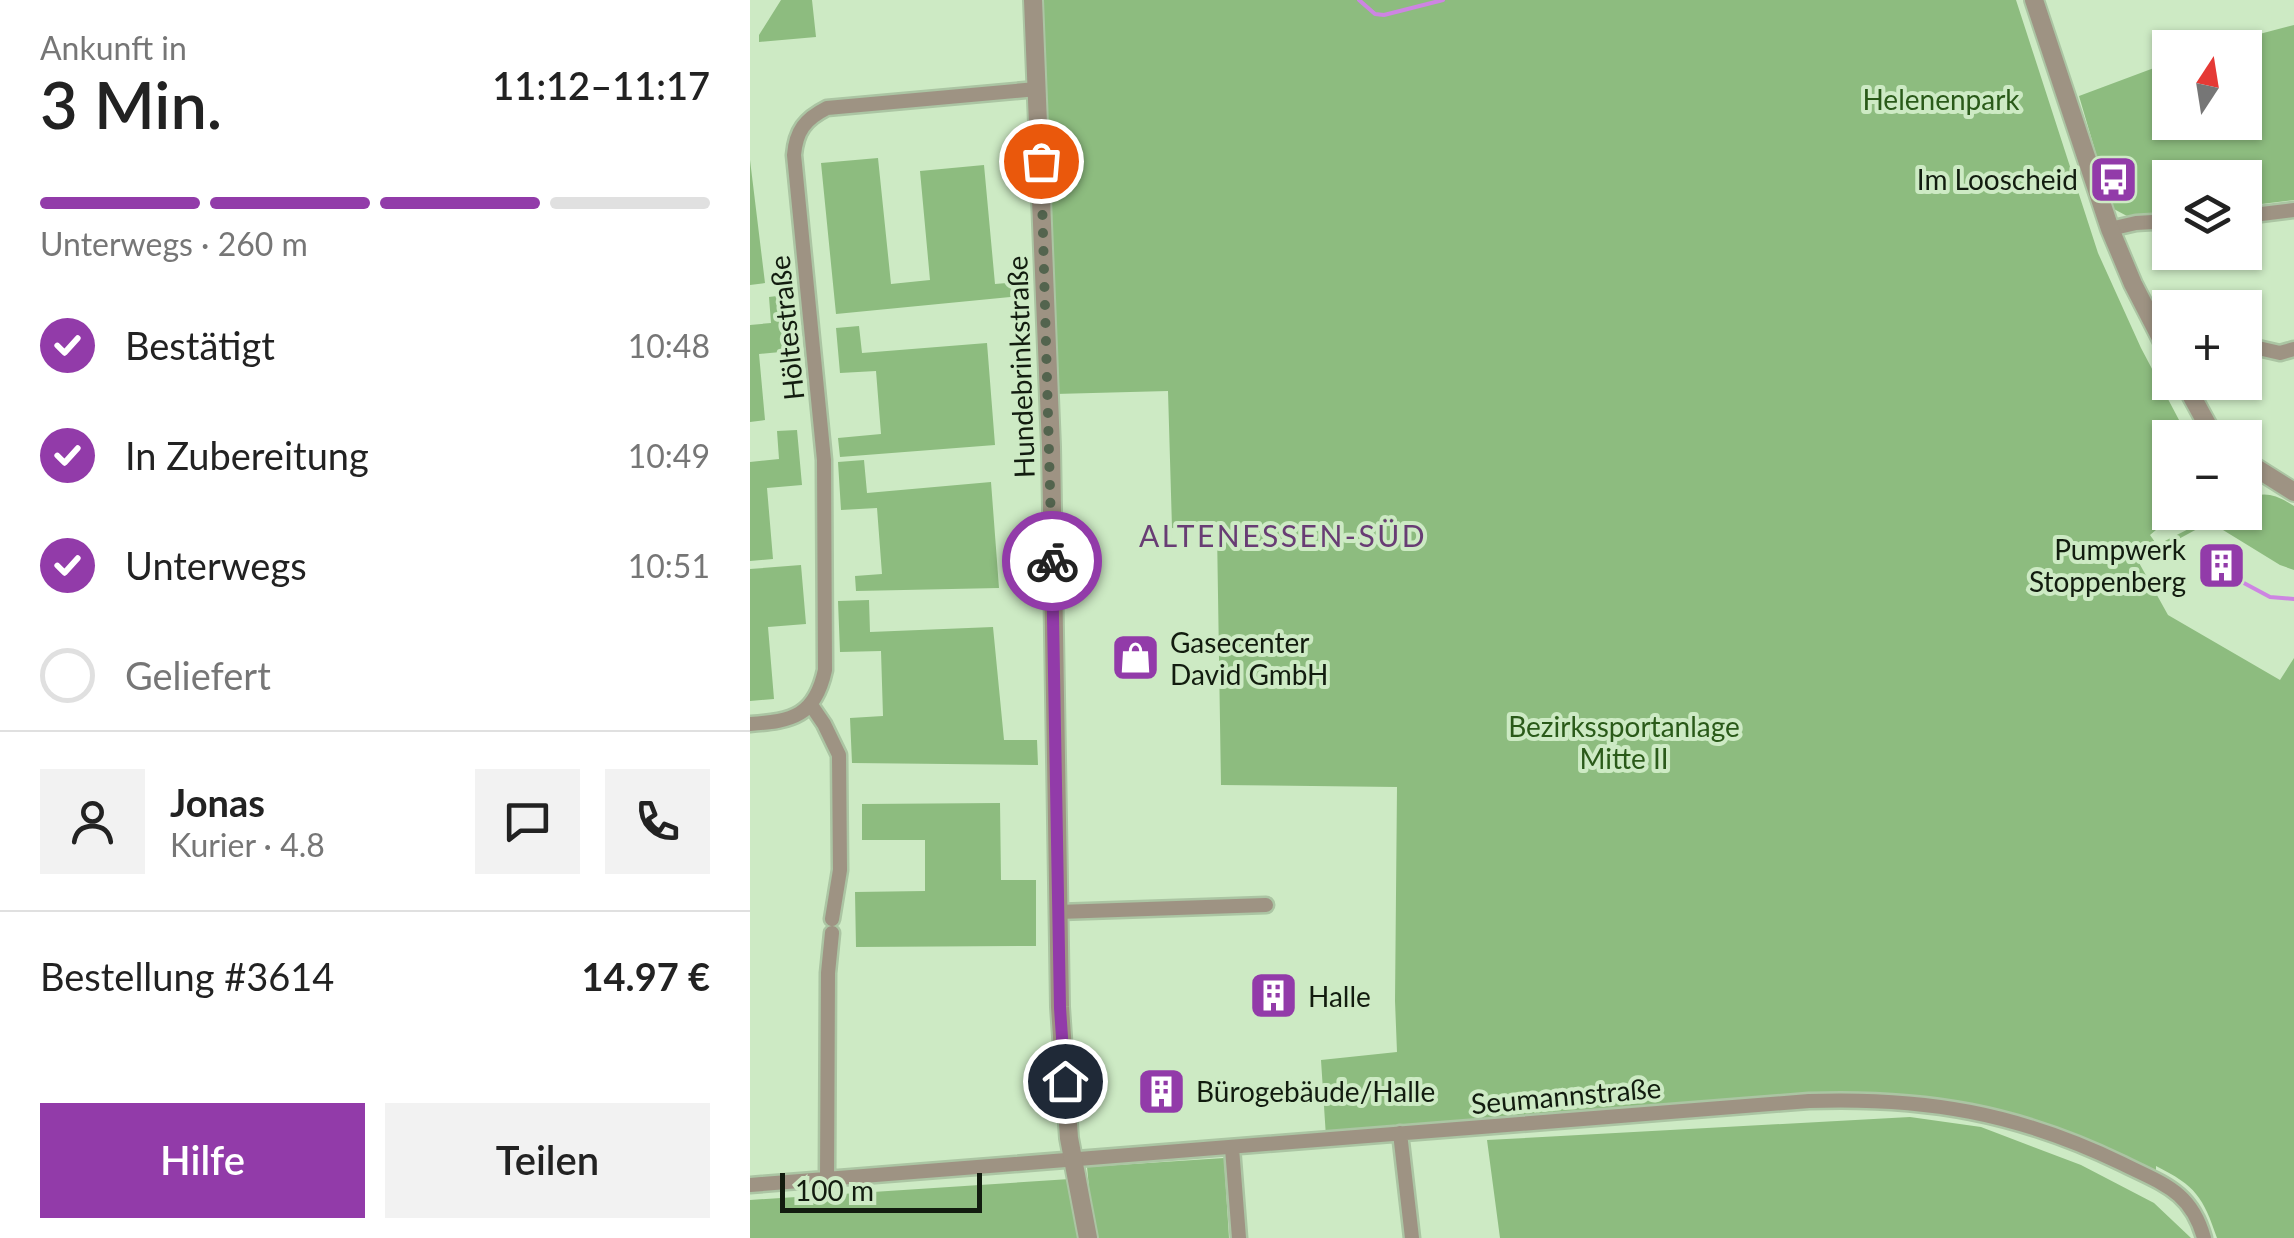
<!DOCTYPE html>
<html lang="de">
<meta charset="utf-8">
<style>
:root{--surface:#fff;--page:#f2f2f2;--text:#222;--muted:#767676;--line:#e0e0e0;--accent:#923ba9}
body{margin:0;font-family:Lato,sans-serif;background:var(--page);color:var(--text);height:100vh;display:flex;flex-direction:column;font-size:38px;white-space:nowrap}
*{box-sizing:border-box;margin:0}
p{font-size:32px;color:var(--muted)}
.icon{flex:none;width:55px;height:55px;fill:none;stroke:currentColor;stroke-width:2;stroke-linecap:round;stroke-linejoin:round}
.map{position:relative;flex:1;overflow:hidden}
.side{display:flex;flex-direction:column;background:var(--surface);width:750px}
.side>*{flex:none}
.needle{width:65px;rotate:12deg}
.controls{position:absolute;left:1402px;top:30px;display:grid;gap:20px}
.controls a{display:grid;place-items:center;width:110px;height:110px;border-radius:0px;background:var(--surface);box-shadow:0 2px 8px #0004;font-size:50px}
.scale{position:absolute;left:30px;bottom:25px;width:202px;box-sizing:border-box;padding-left:10px;border:5px solid #121c0f;border-top:0;font-size:28px;line-height:35px;white-space:nowrap;color:#121c0f;-webkit-text-stroke:8px #cdeac4;paint-order:stroke}
.pin{position:absolute;display:grid;place-items:center;width:85px;height:85px;color:#fff;margin:-42px;border:5px solid #fff;border-radius:50%;box-shadow:0 2px 10px #0007}
.courier{position:absolute;display:grid;place-items:center;width:100px;height:100px;margin:-50px;border:8px solid #923ba9;border-radius:50%;background:#fff;color:#222;box-shadow:0 2px 12px #0007}
.headline em{font-style:normal;font-weight:600}
.headline div{display:flex;flex-direction:column-reverse}
.headline{display:flex;align-items:center;justify-content:space-between;height:170px;padding:0 40px}
h1{font-size:65px;font-weight:600;line-height:75px}
.bar{display:grid;grid-template-columns:repeat(4,1fr);gap:15px 10px;align-content:center;height:120px;padding:0 40px}
.bar i{height:12px;border-radius:8px;background:var(--line)}
.bar .active{background:var(--accent)}
.bar p{grid-column:span 4}
.line{display:flex;align-items:center;gap:25px;padding:0 40px;border-top:2px solid var(--line)}
.line div{flex:1}
.round{display:grid;place-items:center;flex:none;width:105px;height:105px;border-radius:0px;background:var(--page)}
ol{padding:0 40px;list-style:none}
li{display:flex;align-items:center;gap:30px;height:110px}
li p{margin-inline-start:auto}
li .icon{padding:10px;border-radius:50%;background:var(--accent);color:#fff;stroke-width:4}
li:last-child{color:var(--muted)}
li i{width:55px;height:55px;border:5px solid var(--line);border-radius:50%}
.primary-button{display:flex;gap:20px;margin-top:auto;padding:20px 40px}
.primary-button a{flex:1;height:115px;border-radius:0px;background:var(--accent);color:#fff;font-size:40px;font-weight:600;line-height:115px;text-align:center}
.primary-button a+a{background:var(--page);color:var(--text)}
main{display:flex;flex:1;min-height:0}
.map>svg:first-child{display:block}
.green{fill:#8dbc7f}
.lines{fill:none;stroke-linecap:round;stroke-linejoin:round}
.stream{stroke:#cd85e2;stroke-width:4}
.minor-casing{stroke:#abc5a3;stroke-width:19}
.tertiary-casing{stroke:#abc5a3;stroke-width:22}
.minor{stroke:#9e9383;stroke-width:14}
.tertiary{stroke:#9e9383;stroke-width:18}
.done{stroke:#53644e;stroke-width:10;stroke-dasharray:0 18}
.route{stroke:#923ba9;stroke-width:12}
.labels{text-anchor:middle;dominant-baseline:central;stroke-width:8;stroke-linejoin:round;paint-order:stroke}
.park-label{font-size:28px;fill:#2a5a19;stroke:#cdeac4}
.poi-label{font-size:28px;fill:#121c0f;stroke:#cdeac4;text-anchor:start}
.street-label{font-size:28px;fill:#121c0f;stroke:#cdeac4}
.neighbourhood-label{font-size:30px;letter-spacing:2.5px;fill:#683d74;stroke:#cdeac4}
</style>
<main>
<section class="side">
<div class="headline"><div><h1>3 Min.</h1><p>Ankunft in</p></div><em>11:12–11:17</em></div>
<div class="bar"><i class="active"></i><i class="active"></i><i class="active"></i><i></i><p>Unterwegs · 260 m</p></div>
<ol>
<li><svg class="icon" aria-label="check" viewBox="0 0 24 24"><path d="M5 12l5 5 9-10"/></svg>Bestätigt<p>10:48</p></li>
<li><svg class="icon" aria-label="check" viewBox="0 0 24 24"><path d="M5 12l5 5 9-10"/></svg>In Zubereitung<p>10:49</p></li>
<li><svg class="icon" aria-label="check" viewBox="0 0 24 24"><path d="M5 12l5 5 9-10"/></svg>Unterwegs<p>10:51</p></li>
<li><i></i>Geliefert</li>
</ol>
<div class="line" style="height:180px"><a class="round"><svg class="icon" aria-label="person" viewBox="0 0 24 24"><circle cx="12" cy="8" r="4"/><path d="M4 21q1-7 8-7t8 7"/></svg></a><div><b>Jonas</b><p>Kurier · 4.8</p></div><a class="round"><svg class="icon" aria-label="chat" viewBox="0 0 24 24"><path d="M4 5h16v11H9l-5 4z"/></svg></a><a class="round"><svg class="icon" aria-label="phone" viewBox="0 0 24 24"><path d="M5 4h4l2 5-3 2q2 4 5 5l2-3 5 2v4C11 20 4 13 5 4z"/></svg></a></div>
<div class="line" style="height:130px"><div>Bestellung #3614</div><b>14.97 €</b></div>
<div class="primary-button"><a>Hilfe</a><a>Teilen</a></div>
</section>
<div class="map">
<svg width="1544" height="1238" viewBox="0 0 1544 1238">
<rect width="100%" height="100%" fill="#cdeac4"/>
<path class="green" d="M 31,0 L 62,0 L 66,37 L 9,42 L 9,35 Z
M 289,0 L 1266,0 L 1348,253 L 1391,348 L 1438,437 L 1420,438 L 1420,512 L 1426,513 L 1400,535 L 1407,545 L 1470,513 L 1495,512 L 1495,500 C 1514,490 1526,495 1544,506 L 1544,570 L 1530,565 L 1460,522 L 1388,561 L 1418,615 L 1530,680 L 1544,658 L 1544,1238 L 1467,1238 C 1453,1197 1446,1186 1406,1166 L 1406,1179 L 1305,1130 L 1159,1099 L 576,1137 L 571,1060 L 647,1052 L 645,1001 L 647,787 L 471,785 L 467,531 L 422,528 L 418,391 L 305,394 Z
M 1544,25 L 1544,200 L 1495,206 L 1495,178 L 1420,178 L 1420,213 L 1377,216 L 1362,208 L 1329,96 L 1420,62 L 1420,122 L 1495,122 L 1495,48 L 1460,47 Z
M 128,158 L 141,284 L 180,280 L 170,171 L 234,165 L 245,284 L 278,281 L 280,295 L 86,314 L 71,163 Z
M 0,160 L 15,283 L 0,285 Z
M 35,295 L 41,351 L 9,354 L 15,420 L 0,422 L 0,325 L 21,323 L 19,297 Z
M 109,326 L 112,353 L 237,343 L 245,445 L 90,457 L 88,438 L 131,434 L 126,371 L 90,373 L 86,328 Z
M 47,430 L 52,485 L 17,488 L 23,559 L 0,561 L 0,462 L 29,459 L 27,431 Z
M 114,460 L 117,493 L 241,482 L 249,588 L 106,591 L 105,576 L 132,574 L 127,508 L 91,510 L 88,462 Z
M 51,565 L 56,624 L 18,627 L 24,699 L 0,701 L 0,569 Z
M 119,600 L 120,632 L 243,627 L 254,740 L 287,740 L 288,765 L 102,763 L 100,718 L 133,716 L 131,651 L 90,652 L 88,601 Z
M 250,803 L 251,880 L 286,880 L 286,946 L 106,947 L 105,892 L 175,891 L 175,840 L 112,840 L 112,804 Z
M 1160,1117 L 1231,1127 L 1331,1165 L 1404,1203 L 1441,1238 L 750,1238 L 737,1140 Z
M 474,1158 L 479,1238 L 344,1238 L 337,1167 Z
M 320,1179 L 330,1238 L 0,1238 L 0,1200 Z"/>
<g class="lines">
<path class="stream" d="M 609,0 L 625,14 L 634,15 L 693,0
M 1492,582 L 1520,597 L 1544,599"/>
<defs>
<path id="minor" d="M 1495,216 L 1544,210
M 1360,229 L 1386,223 L 1420,221
M 1495,345 L 1530,353 L 1544,349
M 61,705 L 74,724 L 89,755 L 90,870 L 82,919
M 0,724 C 43,721 65,716 75,670 L 74,460 L 44,155 C 46,131 55,119 77,108 L 287,89
M 308,912 L 516,905
M 650,1133 L 662,1238
M 482,1148 L 489,1238
M 77,1180 L 78,973 L 82,933
M 0,1185 L 1059,1101 C 1175,1097 1268,1113 1373,1164 C 1413,1184 1441,1191 1454,1238"/>
<path id="tertiary" d="M 283,0 L 301,447 L 310,1007 L 319,1138 L 338,1238
M 1284,0 L 1360,229 L 1383,284 L 1420,356
M 1434,382 L 1458,426 L 1470,438
M 1495,461 L 1544,492"/>
</defs>
<use href="#minor" class="minor-casing"/>
<use href="#tertiary" class="tertiary-casing"/>
<use href="#minor" class="minor"/>
<use href="#tertiary" class="tertiary"/>
</g>
<g class="lines">
<path class="done" d="M 291,161 L 302,561"/>
<path class="route" d="M 302,561 L 310,1008 L 315,1081"/>
</g>
<defs>
<symbol id="bus-square" viewBox="-11 -11 22 22"><rect x="-9" y="-9" width="18" height="18" rx="4" fill="#923ba9" stroke="#cdeac4"/><path d="M-5-6H5V4H4V6H2V4H-2V6H-4V4H-5ZM-3.5-4V0h7V-4ZM-3.5 1.2v1.5H-2V1.2ZM2 1.2v1.5H3.5V1.2Z" fill="#fff"/></symbol>
<symbol id="building-square" viewBox="-11 -11 22 22"><rect x="-9" y="-9" width="18" height="18" rx="4" fill="#923ba9" stroke="#cdeac4"/><path d="M-4-6H4V6H1V3H-1V6H-4ZM-2.5-4.3h1.7v1.8h-1.7ZM.8-4.3h1.7v1.8H.8ZM-2.5-1h1.7V.8h-1.7ZM.8-1h1.7V.8H.8Z" fill="#fff"/></symbol>
<symbol id="shop-square" viewBox="-11 -11 22 22"><rect x="-9" y="-9" width="18" height="18" rx="4" fill="#923ba9" stroke="#cdeac4"/><path d="M-5-2.5h2.3a2.7 3.5 0 0 1 5.4 0H5L5.5 6h-11ZM-1.5-2.5h3a1.5 2.3 0 0 0-3 0Z" fill="#fff"/></symbol>
</defs>
<g fill-rule="evenodd">
<use href="#bus-square" x="1336" y="152" width="55" height="55"/>
<use href="#building-square" x="1444" y="538" width="55" height="55"/>
<use href="#shop-square" x="358" y="630" width="55" height="55"/>
<use href="#building-square" x="496" y="968" width="55" height="55"/>
<use href="#building-square" x="384" y="1064" width="55" height="55"/>
</g>
<g class="labels">
<g class="park-label">
<text x="1191" y="99">Helenenpark</text>
<text x="874" y="726">Bezirkssportanlage<tspan x="874" dy="32">Mitte II</tspan></text>
</g>
<g class="poi-label">
<text x="1328" y="179" text-anchor="end">Im Looscheid</text>
<text x="1436" y="549" text-anchor="end">Pumpwerk<tspan x="1436" dy="32">Stoppenberg</tspan></text>
<text x="420" y="642">Gasecenter<tspan x="420" dy="32">David GmbH</tspan></text>
<text x="558" y="996">Halle</text>
<text x="446" y="1091">Bürogebäude/Halle</text>
</g>
<g class="street-label">
<text transform="translate(36 328) rotate(-96)">Höltestraße</text>
<text transform="translate(270 367) rotate(-92)">Hundebrinkstraße</text>
<text transform="translate(816 1095) rotate(-5)">Seumannstraße</text>
</g>
<g class="neighbourhood-label">
<text x="533" y="535">ALTENESSEN-SÜD</text>
</g>
</g>
</svg>
<div class="controls">
<a><svg class="needle" viewBox="-14 -14 28 28"><path d="M0-13l5 13h-10z" fill="#e53935"/><path d="M0 13l5-13h-10z" fill="#767676"/></svg></a>
<a><svg class="icon" aria-label="layers" viewBox="0 0 24 24"><path d="M12 4l9 5-9 5-9-5zM3 14l9 5 9-5"/></svg></a>
<a>+</a>
<a>−</a>
</div>
<div class="scale">100 m</div>
<div class="pin" style="left:291px;top:161px;background:#ea580c"><svg class="icon" aria-label="bag" viewBox="0 0 24 24"><path d="M5 8h14l-1 12H6zM9 8a3 3 0 0 1 6 0"/></svg></div>
<div class="pin" style="left:315px;top:1081px;background:#1f2937"><svg class="icon" aria-label="home" viewBox="0 0 24 24"><path d="M3 11l9-7 9 7M6 9v11h12V9"/></svg></div>
<div class="courier" style="left:302px;top:561px"><svg class="icon" aria-label="bike" viewBox="0 0 24 24"><circle cx="6" cy="16" r="4"/><circle cx="18" cy="16" r="4"/><path d="M6 16l4-8h5l3 8M10 8l3 8H6M13 5h3"/></svg></div>
</div>
</main>
